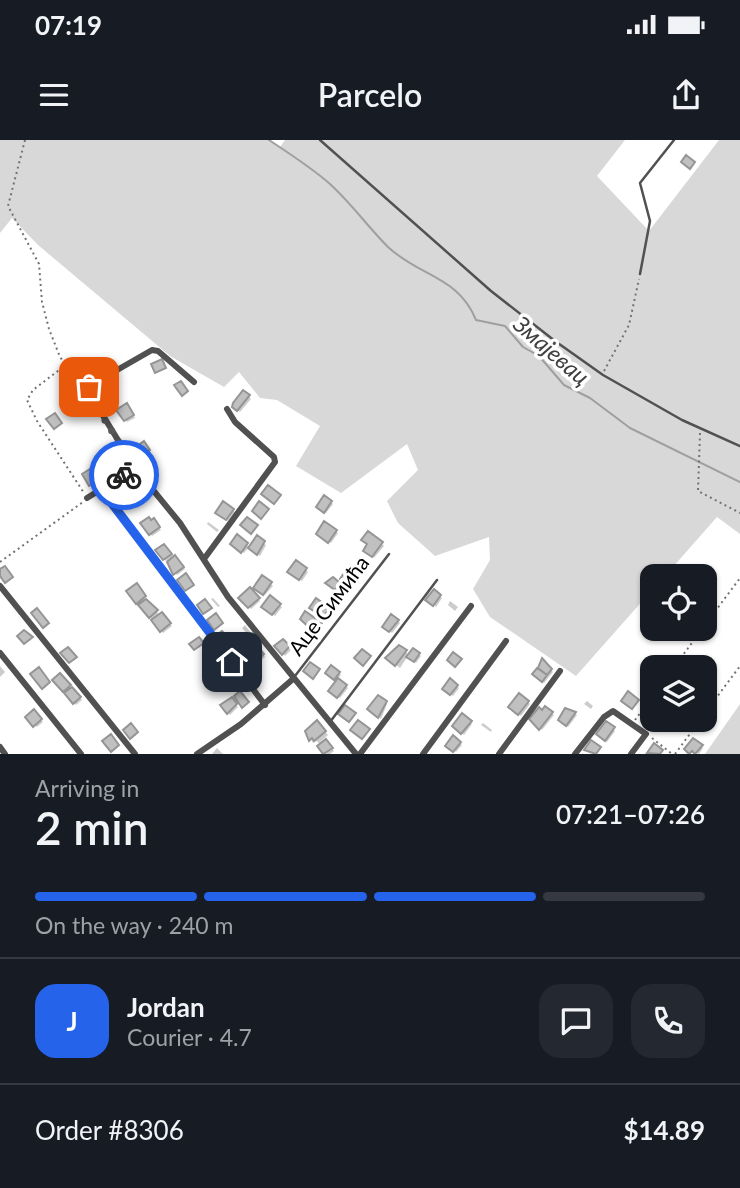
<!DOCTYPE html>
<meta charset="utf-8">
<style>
:root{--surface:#171b24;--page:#242831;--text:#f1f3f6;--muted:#9ea1a6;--line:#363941;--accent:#2563eb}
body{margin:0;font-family:Lato,sans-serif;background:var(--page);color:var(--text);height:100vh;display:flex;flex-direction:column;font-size:26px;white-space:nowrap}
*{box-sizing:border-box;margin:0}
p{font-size:23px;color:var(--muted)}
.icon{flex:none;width:38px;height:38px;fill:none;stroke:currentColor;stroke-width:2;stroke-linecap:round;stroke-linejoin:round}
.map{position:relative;height:614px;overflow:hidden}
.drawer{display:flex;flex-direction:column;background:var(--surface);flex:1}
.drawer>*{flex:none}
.fabs{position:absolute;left:640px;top:424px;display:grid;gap:14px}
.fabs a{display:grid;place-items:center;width:77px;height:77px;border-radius:14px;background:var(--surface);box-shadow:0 2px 5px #0004;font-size:35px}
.pin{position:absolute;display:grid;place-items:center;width:60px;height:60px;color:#fff;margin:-30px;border-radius:14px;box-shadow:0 4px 10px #0006}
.courier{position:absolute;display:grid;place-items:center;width:70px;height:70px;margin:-35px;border:5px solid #2563eb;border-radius:50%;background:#fff;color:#222;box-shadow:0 2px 9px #0007}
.headline em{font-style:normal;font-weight:600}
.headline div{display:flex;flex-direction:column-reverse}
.headline{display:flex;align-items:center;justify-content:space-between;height:119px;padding:0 35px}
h1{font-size:46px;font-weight:600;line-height:52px}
.bar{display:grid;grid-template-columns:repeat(4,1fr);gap:10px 7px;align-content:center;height:84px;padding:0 35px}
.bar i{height:9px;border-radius:5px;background:var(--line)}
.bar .current{background:var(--accent)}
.bar p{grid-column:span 4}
.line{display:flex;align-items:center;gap:18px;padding:0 35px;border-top:2px solid var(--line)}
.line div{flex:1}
.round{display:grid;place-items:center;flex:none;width:74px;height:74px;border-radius:21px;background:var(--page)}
.status{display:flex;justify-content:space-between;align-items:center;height:49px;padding:0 35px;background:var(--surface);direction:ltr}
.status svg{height:19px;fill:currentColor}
header{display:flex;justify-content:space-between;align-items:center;height:91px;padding:0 35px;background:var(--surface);font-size:32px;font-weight:600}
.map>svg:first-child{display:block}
.green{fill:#d8d8d8}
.shadow{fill:#0003}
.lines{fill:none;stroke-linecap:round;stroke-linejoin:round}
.stream{stroke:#9f9f9f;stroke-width:2}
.building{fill:#c0c0c0;stroke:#959595;stroke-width:2}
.path{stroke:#737373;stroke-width:2;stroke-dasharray:2 3.5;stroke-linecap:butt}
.service{stroke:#515151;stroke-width:2.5}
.minor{stroke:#515151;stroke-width:6}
.done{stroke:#595959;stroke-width:7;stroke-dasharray:0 12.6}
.route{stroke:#2563eb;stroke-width:9}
.labels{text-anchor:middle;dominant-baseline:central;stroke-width:7;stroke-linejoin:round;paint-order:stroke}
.street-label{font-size:21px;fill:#000;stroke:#fff}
.water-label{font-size:23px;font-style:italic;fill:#404040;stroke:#fff}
</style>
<div class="status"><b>07:19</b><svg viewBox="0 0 49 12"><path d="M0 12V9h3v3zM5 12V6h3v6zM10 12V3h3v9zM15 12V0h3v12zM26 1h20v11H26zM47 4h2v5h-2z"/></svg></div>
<header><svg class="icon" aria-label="menu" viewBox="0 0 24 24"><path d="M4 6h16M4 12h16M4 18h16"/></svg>Parcelo<svg class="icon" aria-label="share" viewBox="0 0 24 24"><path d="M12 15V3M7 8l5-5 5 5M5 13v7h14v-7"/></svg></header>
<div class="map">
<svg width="740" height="614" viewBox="0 0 740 614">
<rect width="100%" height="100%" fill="#fff"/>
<path class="green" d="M 0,0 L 269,0 L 280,7 L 285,0 L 625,0 L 597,36 L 649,91 L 719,0 L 740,0 L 740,394 L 717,377 L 665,436 L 653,436 L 653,449 L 576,536 L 490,477 L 473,449 L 490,420 L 489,397 L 435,416 L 398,383 L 387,361 L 418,330 L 407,304 L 341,353 L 296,326 L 320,286 L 277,260 L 260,258 L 239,232 L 224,247 L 170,216 L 38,105 L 12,78 L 0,93 Z
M 740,564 L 740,614 L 705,614 Z"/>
<path class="shadow" d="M 244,252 L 251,259 L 240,272 L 234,267 Z
M 129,267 L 135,278 L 127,282 L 119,270 Z
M 144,304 L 151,313 L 143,319 L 141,317 Z
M 95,332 L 101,342 L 93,347 L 84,335 Z
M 331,362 L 333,364 L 326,373 L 320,369 Z
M 233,370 L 235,372 L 228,381 L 219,375 Z
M 156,382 L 161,390 L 152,396 L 143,383 Z
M 208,382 L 219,390 L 217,392 L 207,384 Z
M 336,391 L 338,393 L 331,403 L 320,396 Z
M 237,397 L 247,405 L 250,408 L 257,398 L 266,405 L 260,416 L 252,410 L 249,407 L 244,413 L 232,404 Z
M 382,404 L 384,406 L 374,418 L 367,412 L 369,405 Z
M 164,406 L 185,429 L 177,435 L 158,411 Z
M 296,422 L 308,432 L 302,441 L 291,433 Z
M 263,438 L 273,446 L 265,455 L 255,447 Z
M 138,447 L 145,461 L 172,486 L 163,493 L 137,463 Z
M 250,449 L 260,461 L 251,469 L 240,458 Z
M 434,451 L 442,458 L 436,467 L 428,460 Z
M 213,458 L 220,466 L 218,467 L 211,459 Z
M 270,458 L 282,467 L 275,476 L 263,467 Z
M 450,461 L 458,467 L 455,471 L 448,465 Z
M 392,476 L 400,483 L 392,493 L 384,486 Z
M 309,484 L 321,484 L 323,486 L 317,494 L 307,487 Z
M 245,485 L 252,494 L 249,496 L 242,488 Z
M 282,501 L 291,510 L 285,516 L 277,506 Z
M 253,503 L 265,517 L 249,531 L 240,514 Z
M 413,510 L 421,516 L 416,523 L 408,516 L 400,528 L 387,518 L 391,512 L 406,512 L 409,516 Z
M 542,521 L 553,532 L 544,543 L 534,534 Z
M 0,526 L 5,532 L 0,537 Z
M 331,527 L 341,535 L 338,539 L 348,548 L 340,558 L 330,550 L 338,541 L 327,532 Z
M 60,535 L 82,560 L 76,565 L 55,540 Z
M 450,541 L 459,548 L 453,556 L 444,549 Z
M 519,555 L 530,564 L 521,576 L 510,567 Z
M 379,557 L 387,564 L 381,579 L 369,569 Z
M 232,560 L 238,567 L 230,575 L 223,566 Z
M 587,561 L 593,566 L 591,569 L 584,564 Z
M 546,568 L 554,575 L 542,590 L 532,579 Z
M 571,570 L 577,575 L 568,587 L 563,582 Z
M 34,572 L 43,582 L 37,587 L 28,577 Z
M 463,576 L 472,584 L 464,595 L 454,586 Z
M 317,582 L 328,595 L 319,603 L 316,601 L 313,603 L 307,591 Z
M 483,583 L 492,590 L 491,592 L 481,585 Z
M 606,583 L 615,591 L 607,602 L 598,594 Z
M 453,598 L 462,605 L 456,612 L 448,605 Z
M 694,600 L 703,608 L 699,614 L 688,611 Z
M 326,602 L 334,611 L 330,614 L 325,614 L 319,607 Z
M 217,608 L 223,614 L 212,614 Z"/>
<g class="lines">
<path class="stream" d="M 269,0 C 290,14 312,28 330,44 C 351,63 368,87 388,107 C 420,137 458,136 476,180 L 505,186 L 523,207 L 539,216 L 564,245 L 590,258 L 630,288 L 740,342"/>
</g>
<path class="building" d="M 686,15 L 695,22 L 690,29 L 681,22 Z
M 162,219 L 166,228 L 155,233 L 151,224 Z
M 181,241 L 188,251 L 182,256 L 174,245 Z
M 243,250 L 250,255 L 237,271 L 232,267 L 233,263 Z
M 127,263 L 134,275 L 124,281 L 116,270 Z
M 55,273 L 62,283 L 54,289 L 46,279 Z
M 144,301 L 150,310 L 139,318 L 133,309 Z
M 151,320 L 157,329 L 149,334 L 143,326 Z
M 112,325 L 117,333 L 106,340 L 100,332 Z
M 93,327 L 101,339 L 89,346 L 82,334 Z
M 268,345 L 281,355 L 274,364 L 261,354 Z
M 324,355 L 332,361 L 324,373 L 316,367 Z
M 223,361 L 234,369 L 226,380 L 215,373 Z
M 259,361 L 269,369 L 261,379 L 252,371 Z
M 149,377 L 151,380 L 154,378 L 160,387 L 149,395 L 140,383 Z
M 247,377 L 258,385 L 251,394 L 240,385 Z
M 324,381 L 337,390 L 328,403 L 316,394 Z
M 368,391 L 383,402 L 372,417 L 363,411 L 367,404 L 361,400 Z
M 237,394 L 248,403 L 241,413 L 230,404 Z
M 257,395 L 265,401 L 257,415 L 248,408 Z
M 164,404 L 172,414 L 163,420 L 155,410 Z
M 175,415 L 184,427 L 173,435 L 167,422 Z
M 296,420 L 307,428 L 299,440 L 287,432 Z
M 5,426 L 13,437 L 5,443 L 0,436 L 0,429 Z
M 346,430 L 354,436 L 348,444 L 340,439 Z
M 186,433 L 194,445 L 185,451 L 177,440 Z
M 262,435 L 272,442 L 263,455 L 253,448 Z
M 333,437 L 340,443 L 335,450 L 325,443 Z
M 137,443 L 146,456 L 136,464 L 126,451 Z
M 340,443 L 346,448 L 343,456 L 335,450 Z
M 250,447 L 260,458 L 248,468 L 238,458 Z
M 434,449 L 441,455 L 433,466 L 425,460 Z
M 270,455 L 281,464 L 272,475 L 261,467 Z
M 316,458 L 330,468 L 323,477 L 309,468 Z
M 146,459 L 158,470 L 149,478 L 138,465 Z
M 205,459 L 212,468 L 203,474 L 197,465 Z
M 37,468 L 49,483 L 43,488 L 31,473 Z
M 305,471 L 322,483 L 315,493 L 300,479 Z
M 162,472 L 171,483 L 160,492 L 151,480 Z
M 216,473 L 223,483 L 214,490 L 207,480 Z
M 391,474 L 399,480 L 389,492 L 382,487 Z
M 24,490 L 33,497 L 24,504 L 17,496 Z
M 222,491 L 230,500 L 223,506 L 215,496 Z
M 199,497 L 204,503 L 194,510 L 189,504 Z
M 283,499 L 290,506 L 282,515 L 274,506 Z
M 253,500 L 264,514 L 257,520 L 246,507 Z
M 399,505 L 407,510 L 395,526 L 385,518 Z
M 68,507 L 77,517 L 69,523 L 60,513 Z
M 245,508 L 256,521 L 246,530 L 238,514 Z
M 413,508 L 420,513 L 414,522 L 406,517 Z
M 362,509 L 371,516 L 363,526 L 354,518 Z
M 453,512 L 462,519 L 455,527 L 447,520 Z
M 542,518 L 552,529 L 547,535 L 538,528 Z
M 310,522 L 320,529 L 313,539 L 303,531 Z
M 331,525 L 340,532 L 334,540 L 325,533 Z
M 39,527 L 50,542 L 42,549 L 30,534 Z
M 537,528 L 547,535 L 542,542 L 532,534 Z
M 60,533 L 71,545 L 63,552 L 52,540 Z
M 338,538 L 347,545 L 337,558 L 328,551 Z
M 450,538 L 458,545 L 450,555 L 442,549 Z
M 72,547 L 81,557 L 73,564 L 64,553 Z
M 240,551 L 249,562 L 242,568 L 234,556 Z
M 628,551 L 639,560 L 632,569 L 621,561 Z
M 519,553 L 529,561 L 518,575 L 508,567 Z
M 378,555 L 387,561 L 378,578 L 367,569 Z
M 232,557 L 237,564 L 227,574 L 220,565 Z
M 345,565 L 356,573 L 349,582 L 338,574 Z
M 545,566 L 553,572 L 539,590 L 529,579 L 539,567 L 542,570 Z
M 565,568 L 576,572 L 566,586 L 558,580 Z
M 34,569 L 42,579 L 33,587 L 25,577 Z
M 462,573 L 472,581 L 461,594 L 452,586 Z
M 317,580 L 326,591 L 314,601 L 312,598 L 309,601 L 305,591 Z
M 358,580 L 370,589 L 362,599 L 350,590 Z
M 606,581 L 615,587 L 605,601 L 596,594 Z
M 131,583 L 138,592 L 130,599 L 123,590 Z
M 111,594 L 119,605 L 111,612 L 102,601 Z
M 453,595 L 461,602 L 453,612 L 445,606 Z
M 693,598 L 703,605 L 695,614 L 692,611 L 689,614 L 684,609 Z
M 326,599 L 333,608 L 323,614 L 317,606 Z
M 591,600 L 601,607 L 596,614 L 584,610 Z
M 654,603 L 663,610 L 660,614 L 647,613 Z"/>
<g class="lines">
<path class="path" d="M 25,0 L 8,66 L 39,124 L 42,162 L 49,189 L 60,217 L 83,247
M 67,224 L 33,250 L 27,260 L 37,281 L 84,353
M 604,231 L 629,185 L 639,139
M 700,293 L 698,351 L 740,373
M 0,422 L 83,362
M 705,485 L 740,438
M 674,527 L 703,488
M 705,573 L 740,526
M 635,580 L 653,556
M 652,598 L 672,614
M 675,614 L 701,579"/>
<path class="service" d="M 320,0 L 491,151 L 555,201 L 603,235 L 682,280 L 740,306
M 640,134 L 650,81 L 640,43 L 674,0
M 295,536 L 389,414
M 330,582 L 437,440"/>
<path class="minor" d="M 194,242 L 158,211 L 152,210 L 91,245 L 88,251 L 135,328 L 180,383 L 228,457 L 356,614
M 101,349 L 265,565
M 87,358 L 135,328
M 204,419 L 275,322 L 274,317 L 235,282 L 227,269
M 0,446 L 135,614
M 0,513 L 81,614
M 0,607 L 5,614
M 197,614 L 241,584 L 293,539
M 360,614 L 471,466
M 423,614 L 506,501
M 499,614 L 560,531
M 575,614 L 604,577 L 613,571 L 646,594 L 631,614"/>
</g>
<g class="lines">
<path class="done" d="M 89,247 L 89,255 L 135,328 L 124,335"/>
<path class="route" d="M 124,335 L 101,349 L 232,522"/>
</g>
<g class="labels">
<g class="street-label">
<text transform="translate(328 465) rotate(-53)">Аце Симића</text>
</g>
<g class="water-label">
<text transform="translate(552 210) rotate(41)">Змајевац</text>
</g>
</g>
</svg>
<div class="fabs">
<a><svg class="icon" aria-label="locate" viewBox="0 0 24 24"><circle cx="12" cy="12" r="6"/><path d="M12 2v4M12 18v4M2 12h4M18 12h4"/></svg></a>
<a><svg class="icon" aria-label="layers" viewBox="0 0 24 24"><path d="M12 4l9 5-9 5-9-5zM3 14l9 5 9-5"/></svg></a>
</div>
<div class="pin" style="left:89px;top:247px;background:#ea580c"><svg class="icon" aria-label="bag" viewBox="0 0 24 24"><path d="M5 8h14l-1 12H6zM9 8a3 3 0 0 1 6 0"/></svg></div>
<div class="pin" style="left:232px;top:522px;background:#1f2937"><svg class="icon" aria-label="home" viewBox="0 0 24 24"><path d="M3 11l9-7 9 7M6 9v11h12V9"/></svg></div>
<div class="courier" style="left:124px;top:335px"><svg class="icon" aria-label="bike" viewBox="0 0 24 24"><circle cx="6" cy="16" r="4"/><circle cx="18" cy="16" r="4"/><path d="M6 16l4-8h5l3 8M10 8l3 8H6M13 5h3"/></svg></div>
</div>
<section class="drawer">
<div class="headline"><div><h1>2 min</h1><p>Arriving in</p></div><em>07:21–07:26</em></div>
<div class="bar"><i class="current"></i><i class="current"></i><i class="current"></i><i></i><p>On the way · 240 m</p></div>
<div class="line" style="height:126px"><b class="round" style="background:var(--accent);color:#fff">J</b><div><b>Jordan</b><p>Courier · 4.7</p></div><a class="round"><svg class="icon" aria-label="chat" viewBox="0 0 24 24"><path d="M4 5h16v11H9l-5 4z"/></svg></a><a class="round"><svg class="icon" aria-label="phone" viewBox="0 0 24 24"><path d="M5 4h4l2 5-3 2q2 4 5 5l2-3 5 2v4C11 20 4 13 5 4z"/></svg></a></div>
<div class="line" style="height:91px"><div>Order #8306</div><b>$14.89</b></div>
</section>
